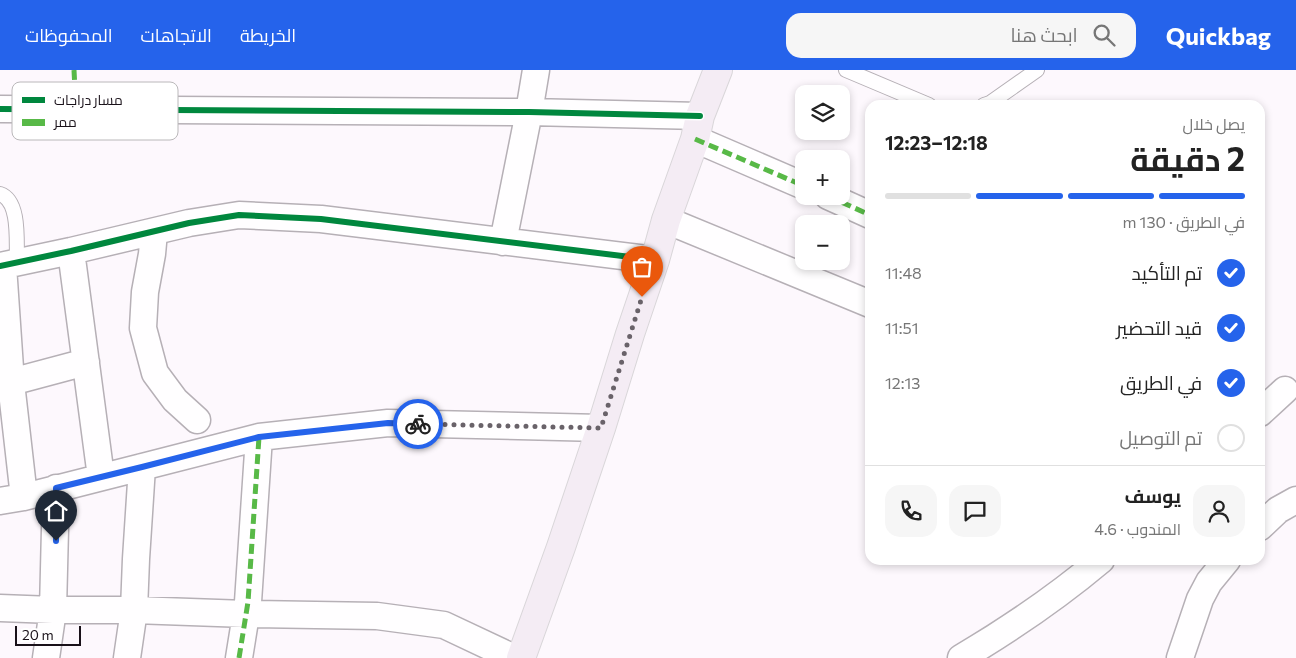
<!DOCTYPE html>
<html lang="ar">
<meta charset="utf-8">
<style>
:root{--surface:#fff;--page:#f6f6f6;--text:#222;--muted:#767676;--line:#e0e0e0;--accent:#2563eb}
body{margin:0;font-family:Commissioner,Cairo,sans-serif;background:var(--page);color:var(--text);direction:rtl;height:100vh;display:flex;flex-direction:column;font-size:19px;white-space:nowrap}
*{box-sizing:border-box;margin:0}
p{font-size:16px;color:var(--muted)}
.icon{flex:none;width:28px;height:28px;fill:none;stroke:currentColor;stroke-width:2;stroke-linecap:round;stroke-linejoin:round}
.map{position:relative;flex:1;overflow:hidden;direction:ltr}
.panel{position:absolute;left:865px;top:30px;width:400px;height:465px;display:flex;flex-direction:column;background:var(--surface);border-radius:15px;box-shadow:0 2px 8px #0003;direction:rtl}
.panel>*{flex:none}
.buttons{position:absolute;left:795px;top:15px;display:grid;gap:10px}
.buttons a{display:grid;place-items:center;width:55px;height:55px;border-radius:10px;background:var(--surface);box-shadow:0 2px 8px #0003;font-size:25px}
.scale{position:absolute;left:15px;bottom:12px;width:66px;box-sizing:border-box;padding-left:5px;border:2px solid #191119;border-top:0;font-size:14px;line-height:18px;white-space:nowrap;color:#191119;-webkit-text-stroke:4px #fff;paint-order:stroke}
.pin{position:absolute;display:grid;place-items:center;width:42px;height:42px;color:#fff;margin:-51px -21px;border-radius:50% 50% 50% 0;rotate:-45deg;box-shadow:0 0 5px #0007}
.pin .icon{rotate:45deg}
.courier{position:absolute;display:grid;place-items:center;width:50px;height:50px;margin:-25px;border:4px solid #2563eb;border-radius:50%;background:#fff;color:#222;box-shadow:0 1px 6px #0007}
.head em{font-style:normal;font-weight:700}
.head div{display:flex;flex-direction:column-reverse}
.head{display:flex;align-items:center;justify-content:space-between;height:85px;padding:0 20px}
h1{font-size:32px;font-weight:700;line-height:38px}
.bar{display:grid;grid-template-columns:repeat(4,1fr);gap:8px 5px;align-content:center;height:60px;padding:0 20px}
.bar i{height:6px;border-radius:4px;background:var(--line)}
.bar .active{background:var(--accent)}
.bar p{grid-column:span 4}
.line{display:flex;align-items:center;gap:12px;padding:0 20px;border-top:1px solid var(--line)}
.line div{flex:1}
.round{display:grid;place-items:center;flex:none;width:52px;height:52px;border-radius:15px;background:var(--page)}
ol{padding:0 20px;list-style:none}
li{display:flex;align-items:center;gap:15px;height:55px}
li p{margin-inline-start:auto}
li .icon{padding:5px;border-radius:50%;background:var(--accent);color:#fff;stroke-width:4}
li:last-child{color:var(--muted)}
li i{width:28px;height:28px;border:2px solid var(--line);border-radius:50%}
header{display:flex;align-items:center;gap:30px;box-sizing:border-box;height:70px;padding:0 25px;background:var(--accent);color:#fff}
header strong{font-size:24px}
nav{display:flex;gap:28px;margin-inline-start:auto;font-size:18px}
.search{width:350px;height:45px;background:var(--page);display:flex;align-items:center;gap:12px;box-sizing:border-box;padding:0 18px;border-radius:15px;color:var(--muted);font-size:19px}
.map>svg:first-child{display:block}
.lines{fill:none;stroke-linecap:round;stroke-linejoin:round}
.service-casing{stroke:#b6b0b6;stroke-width:16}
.minor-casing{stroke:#b6b0b6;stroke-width:29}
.primary-casing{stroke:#d9d6d9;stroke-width:30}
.service{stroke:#fffeff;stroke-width:14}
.minor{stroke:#fffeff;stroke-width:26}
.primary{stroke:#f4ecf4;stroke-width:28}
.quiet{stroke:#58b947;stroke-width:5;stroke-dasharray:10 5;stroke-linecap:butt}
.cycleway-casing{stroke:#fff;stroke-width:9}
.cycleway{stroke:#00873e;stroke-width:6}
.done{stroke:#696269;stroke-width:5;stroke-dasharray:0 9}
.route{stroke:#2563eb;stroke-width:6}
.key{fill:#fff;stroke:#bab8ba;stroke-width:1}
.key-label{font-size:14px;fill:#191119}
</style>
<header>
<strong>Quickbag</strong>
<div class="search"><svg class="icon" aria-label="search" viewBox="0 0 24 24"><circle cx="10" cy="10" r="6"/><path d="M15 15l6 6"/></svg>ابحث هنا</div>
<nav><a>الخريطة</a><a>الاتجاهات</a><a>المحفوظات</a></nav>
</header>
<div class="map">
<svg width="1296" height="588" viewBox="0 0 1296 588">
<rect width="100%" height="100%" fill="#fdf8fd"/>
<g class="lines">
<defs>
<path id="service" d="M 846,0 L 929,35
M 984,35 L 990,33 L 1037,0
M 0,124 C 21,131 16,174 17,193"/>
<path id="minor" d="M 0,39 L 529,42 L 700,46
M 695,69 L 804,116
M 828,126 L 870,145
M 666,150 L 870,234
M 154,162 L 152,184 L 145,222 L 143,258 L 155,303 L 175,330 L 197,350
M 503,172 L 529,42 L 536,0
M 71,181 L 101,407
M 0,196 L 71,181 L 189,153 L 239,145 L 321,149 L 655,190
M 3,196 L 11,313 L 24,427
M 0,315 L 86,292
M 1260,343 L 1285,320
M 0,431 L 24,427 L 142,397 L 259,367 L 388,353 L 601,358
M 1260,457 L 1278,440 L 1296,430
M 0,538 L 53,540 L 134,540 L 246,544 L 377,546 L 444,555 L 514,588
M 46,588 L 53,540 L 56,418
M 127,588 L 134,540 L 136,489 L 142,397
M 239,588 L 248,532 L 259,367
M 961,588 C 1010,559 1057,527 1101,490
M 1180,588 L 1200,529 L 1209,512 L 1227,490"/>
<path id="primary" d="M 521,588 L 561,477 L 601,358 L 630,264 L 655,190 L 666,150 L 695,69 L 700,46 L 718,0"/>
</defs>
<use href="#service" class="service-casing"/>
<use href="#minor" class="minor-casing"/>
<use href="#primary" class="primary-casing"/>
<use href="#service" class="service"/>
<use href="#minor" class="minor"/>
<use href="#primary" class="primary"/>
<path class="quiet" d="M 74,0 L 76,39
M 695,69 L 804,116
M 828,126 L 870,145
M 239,588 L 248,532 L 259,367"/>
<defs>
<path id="cycleway" d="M 0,39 L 529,42 L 700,46
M 0,196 L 71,181 L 189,153 L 239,145 L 321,149 L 655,190"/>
</defs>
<use href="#cycleway" class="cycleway-casing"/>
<use href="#cycleway" class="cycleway"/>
</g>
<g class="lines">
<path class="done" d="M 418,354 L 601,358 L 642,227"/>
<path class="route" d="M 56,471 L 56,418 L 142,397 L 259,367 L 388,353 L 418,354"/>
</g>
<rect x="12" y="12" width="166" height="58" rx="8" class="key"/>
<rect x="22" y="27" width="23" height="6" fill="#00873e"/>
<rect x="22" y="49" width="23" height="7" fill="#58b947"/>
<g class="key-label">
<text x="54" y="35">مسار دراجات</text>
<text x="54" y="57">ممر</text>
</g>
</svg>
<div class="buttons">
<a><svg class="icon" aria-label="layers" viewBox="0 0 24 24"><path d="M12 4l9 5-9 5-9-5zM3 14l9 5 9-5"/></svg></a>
<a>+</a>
<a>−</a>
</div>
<div class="scale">20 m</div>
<div class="pin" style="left:642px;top:227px;background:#ea580c"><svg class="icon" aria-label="bag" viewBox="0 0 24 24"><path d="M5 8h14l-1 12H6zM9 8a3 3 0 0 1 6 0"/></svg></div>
<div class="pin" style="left:56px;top:471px;background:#1f2937"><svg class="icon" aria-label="home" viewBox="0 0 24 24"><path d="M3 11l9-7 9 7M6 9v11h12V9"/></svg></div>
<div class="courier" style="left:418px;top:354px"><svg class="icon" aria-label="bike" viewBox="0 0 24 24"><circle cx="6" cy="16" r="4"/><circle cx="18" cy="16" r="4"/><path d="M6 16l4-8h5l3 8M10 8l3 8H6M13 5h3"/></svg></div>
<section class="panel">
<div class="head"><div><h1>2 دقيقة</h1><p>يصل خلال</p></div><em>12:18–12:23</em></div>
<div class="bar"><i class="active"></i><i class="active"></i><i class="active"></i><i></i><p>في الطريق · 130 m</p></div>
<ol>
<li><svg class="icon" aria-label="check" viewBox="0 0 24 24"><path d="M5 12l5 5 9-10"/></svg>تم التأكيد<p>11:48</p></li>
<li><svg class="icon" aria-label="check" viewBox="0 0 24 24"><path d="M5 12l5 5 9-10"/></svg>قيد التحضير<p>11:51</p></li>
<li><svg class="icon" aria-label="check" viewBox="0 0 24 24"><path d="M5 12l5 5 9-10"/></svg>في الطريق<p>12:13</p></li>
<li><i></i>تم التوصيل</li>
</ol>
<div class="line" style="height:90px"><a class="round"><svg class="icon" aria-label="person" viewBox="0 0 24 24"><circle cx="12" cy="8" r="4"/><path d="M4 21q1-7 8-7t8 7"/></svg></a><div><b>يوسف</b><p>المندوب · 4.6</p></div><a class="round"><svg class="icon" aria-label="chat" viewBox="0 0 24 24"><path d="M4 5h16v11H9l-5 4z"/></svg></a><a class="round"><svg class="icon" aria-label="phone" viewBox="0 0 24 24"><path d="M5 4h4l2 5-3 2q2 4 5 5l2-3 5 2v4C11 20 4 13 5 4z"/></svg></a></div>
</section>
</div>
